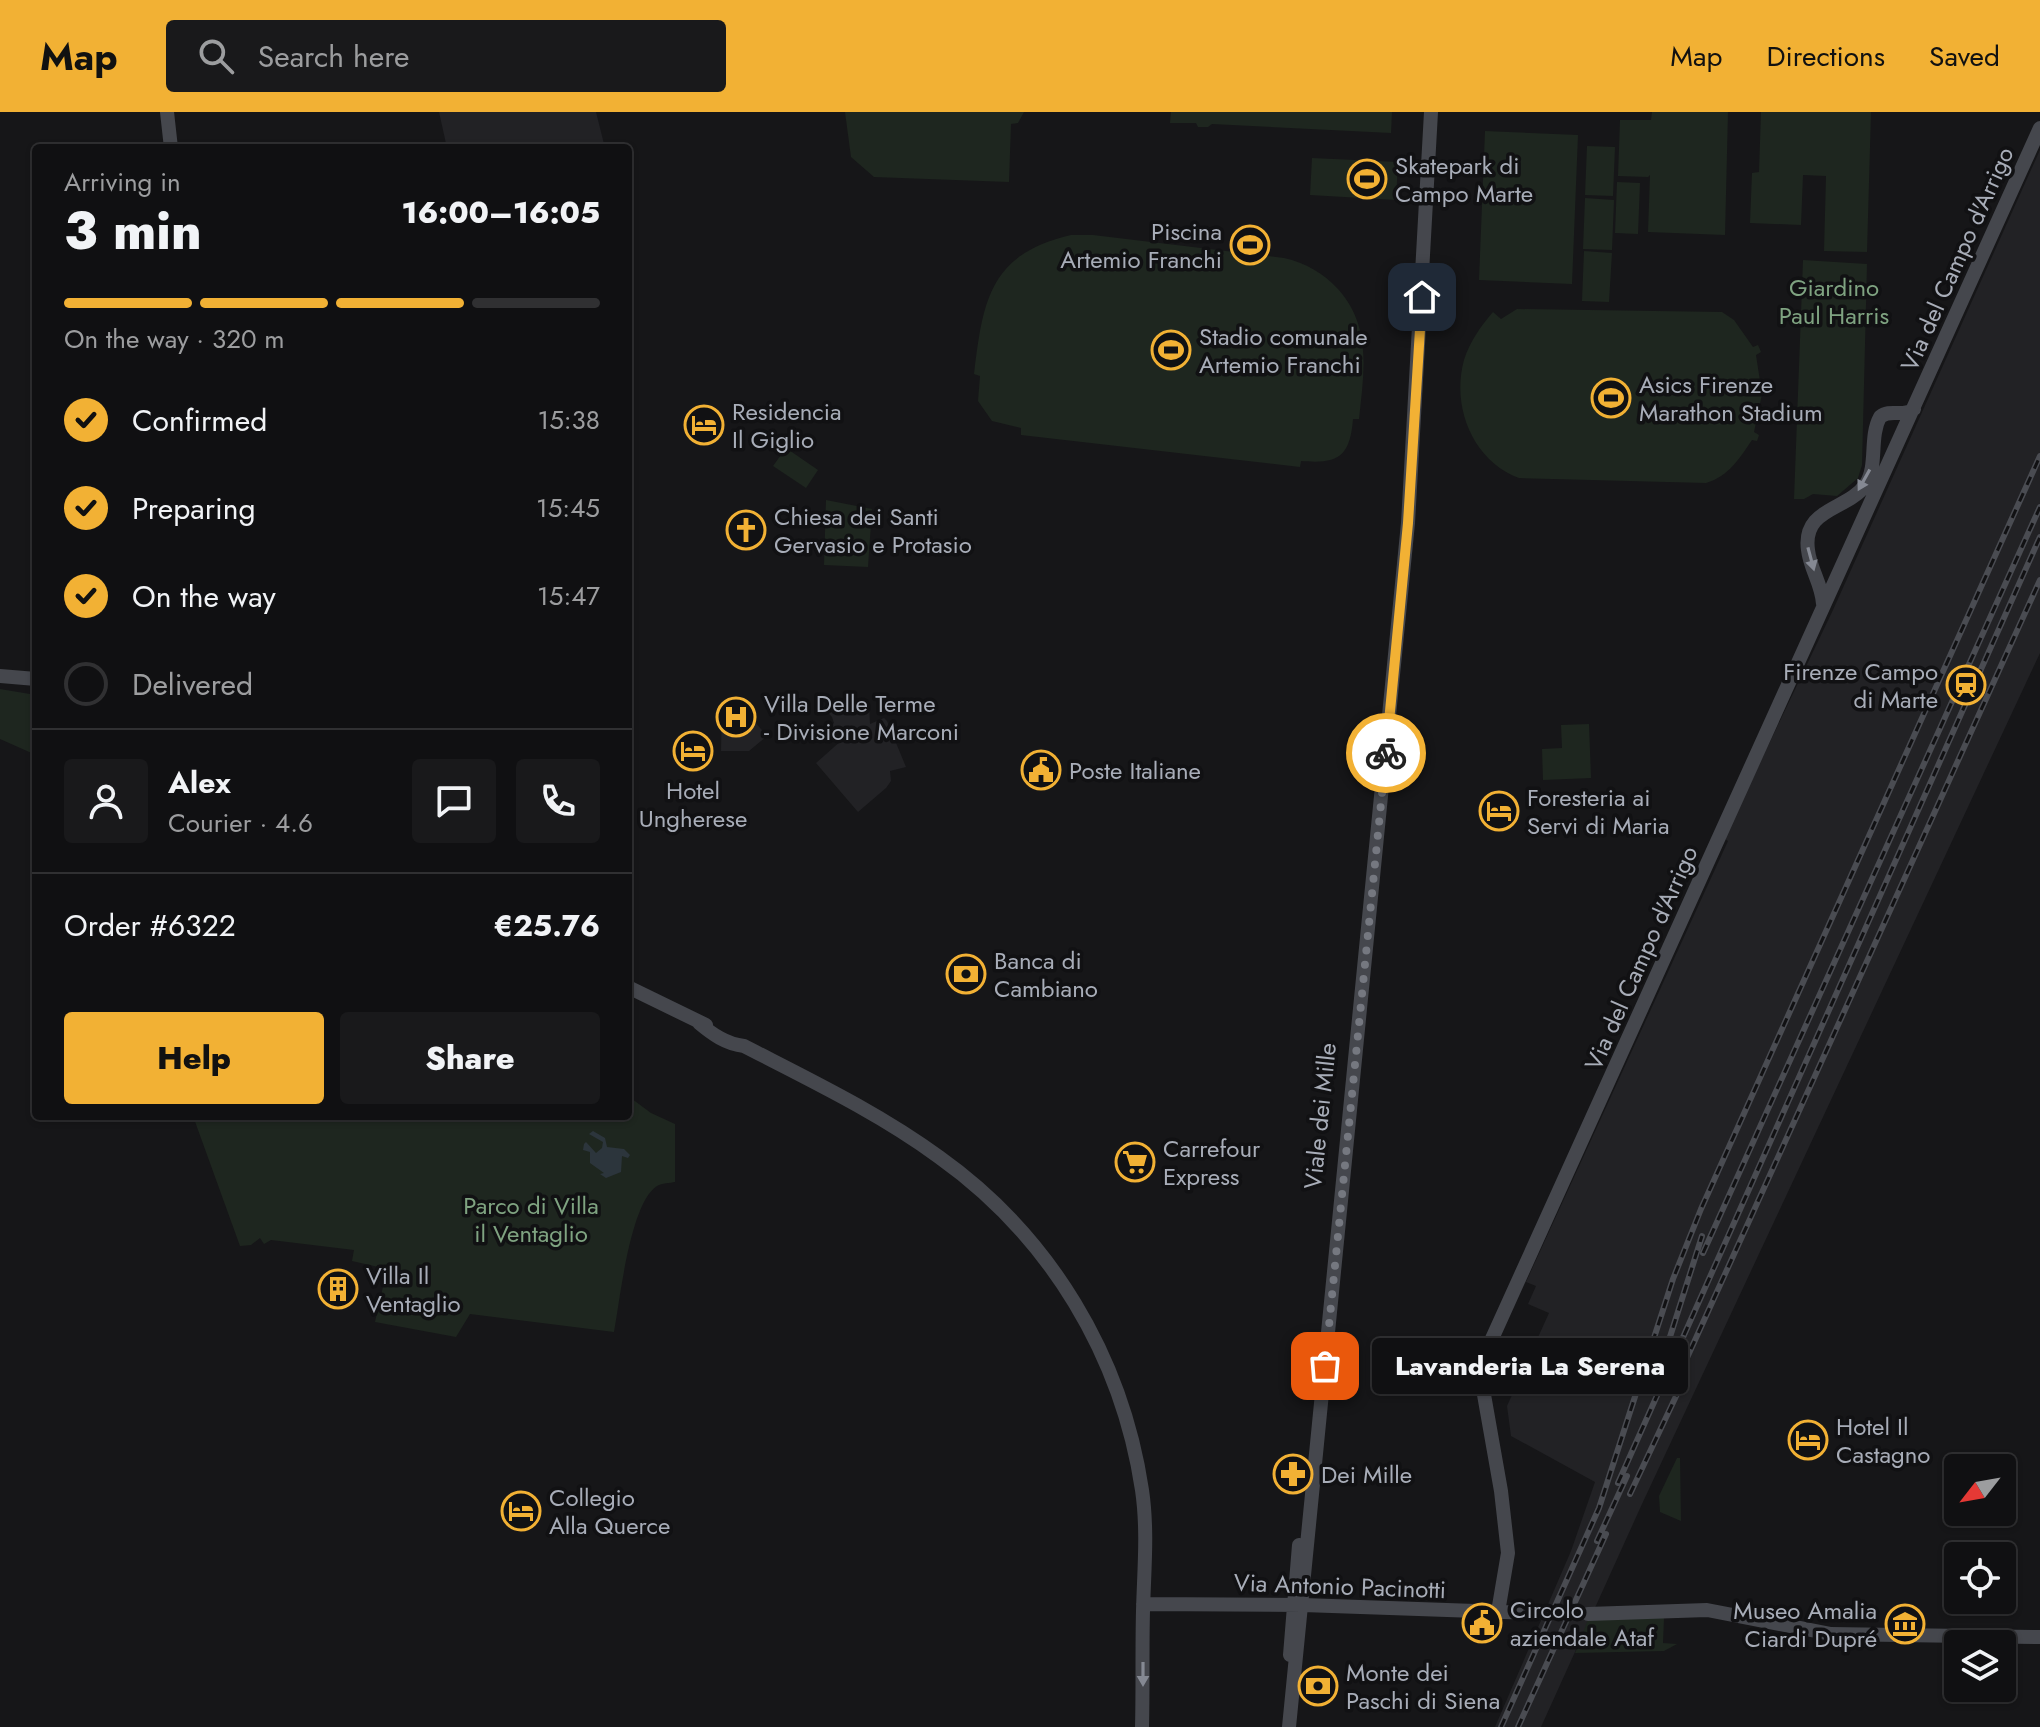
<!DOCTYPE html>
<meta charset="utf-8">
<style>
:root{--surface:#101012;--page:#19191b;--text:#f1f3f6;--muted:#9c9d9f;--line:#303032;--accent:#f2b134}
body{margin:0;font-family:Jost,sans-serif;background:var(--page);color:var(--text);height:100vh;display:flex;flex-direction:column;font-size:30px;white-space:nowrap}
*{box-sizing:border-box;margin:0}
p{font-size:26px;color:var(--muted)}
.icon{flex:none;width:44px;height:44px;fill:none;stroke:currentColor;stroke-width:2;stroke-linecap:round;stroke-linejoin:round}
.map{position:relative;flex:1;overflow:hidden}
.panel{position:absolute;left:32px;top:32px;width:600px;height:976px;display:flex;flex-direction:column;background:var(--surface);border-radius:8px;box-shadow:0 2px 6px #0004,0 0 0 2px var(--line)}
.panel>*{flex:none}
.needle{width:52px;rotate:239deg}
.buttons{position:absolute;left:1944px;top:1342px;display:grid;gap:16px}
.buttons a{display:grid;place-items:center;width:72px;height:72px;border-radius:8px;background:var(--surface);box-shadow:0 2px 6px #0004,0 0 0 2px var(--line);font-size:40px}
.pin{position:absolute;display:grid;place-items:center;width:68px;height:68px;color:#fff;margin:-34px;border-radius:16px;box-shadow:0 4px 12px #0006}
.courier{position:absolute;display:grid;place-items:center;width:80px;height:80px;margin:-40px;border:6px solid #f2b134;border-radius:50%;background:#fff;color:#222;box-shadow:0 2px 10px #0007}
.bubble{position:absolute;height:56px;border-radius:8px;background:var(--surface);box-shadow:0 2px 6px #0004,0 0 0 2px var(--line);font-size:26px;font-weight:800;line-height:56px;text-align:center}
.headline em{font-style:normal;font-weight:800}
.headline div{display:flex;flex-direction:column-reverse}
.headline{display:flex;align-items:center;justify-content:space-between;height:136px;padding:0 32px}
h1{font-size:52px;font-weight:800;line-height:60px}
.bar{display:grid;grid-template-columns:repeat(4,1fr);gap:12px 8px;align-content:center;height:96px;padding:0 32px}
.bar i{height:10px;border-radius:6px;background:var(--line)}
.bar .current{background:var(--accent)}
.bar p{grid-column:span 4}
.line{display:flex;align-items:center;gap:20px;padding:0 32px;border-top:2px solid var(--line)}
.line div{flex:1}
.round{display:grid;place-items:center;flex:none;width:84px;height:84px;border-radius:8px;background:var(--page)}
ol{padding:0 32px;list-style:none}
li{display:flex;align-items:center;gap:24px;height:88px}
li p{margin-inline-start:auto}
li .icon{padding:8px;border-radius:50%;background:var(--accent);color:#111;stroke-width:4}
li:last-child{color:var(--muted)}
li i{width:44px;height:44px;border:4px solid var(--line);border-radius:50%}
.button{display:flex;gap:16px;margin-top:auto;padding:16px 32px}
.button a{flex:1;height:92px;border-radius:8px;background:var(--accent);color:#111;font-size:32px;font-weight:800;line-height:92px;text-align:center}
.button a+a{background:var(--page);color:var(--text)}
header{display:flex;align-items:center;gap:48px;box-sizing:border-box;height:112px;padding:0 40px;background:var(--accent);color:#111}
header strong{font-size:38px}
nav{display:flex;gap:44px;margin-inline-start:auto;font-size:28px}
.search{width:560px;height:72px;background:var(--page);display:flex;align-items:center;gap:20px;box-sizing:border-box;padding:0 28px;border-radius:8px;color:var(--muted);font-size:30px}
.map>svg:first-child{display:block}
.built{fill:#222225}
.green{fill:#1e261f}
.water{fill:#2c353c}
.lines{fill:none;stroke-linecap:round;stroke-linejoin:round}
.secondary{stroke:#45474d;stroke-width:14}
.rail-casing{stroke:#4a4c52;stroke-width:6}
.rail{stroke:#111113;stroke-width:3;stroke-dasharray:9;stroke-linecap:butt}
.oneway{fill:#858993}
.done{stroke:#757880;stroke-width:8;stroke-dasharray:0 14.4}
.route{stroke:#f2b134;stroke-width:10}
.labels{text-anchor:middle;dominant-baseline:central;stroke-width:7;stroke-linejoin:round;paint-order:stroke}
.poi-label{font-size:24px;fill:#a8adb8;stroke:#111113;text-anchor:start}
.street-label{font-size:24px;fill:#a8adb8;stroke:#111113}
.park-label{font-size:24px;fill:#7fa381;stroke:#111113}
</style>
<header>
<strong>Map</strong>
<div class="search"><svg class="icon" aria-label="search" viewBox="0 0 24 24"><circle cx="10" cy="10" r="6"/><path d="M15 15l6 6"/></svg>Search here</div>
<nav><a>Map</a><a>Directions</a><a>Saved</a></nav>
</header>
<div class="map">
<svg width="2040" height="1615" viewBox="0 0 2040 1615">
<rect width="100%" height="100%" fill="#161618"/>
<path class="built" d="M 439,0 L 596,0 L 605,36 L 447,36 Z
M 2040,38 L 2040,541 L 1642,1392 L 1541,1615 L 1495,1615 L 1571,1439 L 1595,1370 L 1511,1324 L 1507,1294 L 1549,1201 L 1528,1192 L 1536,1174 L 1526,1170 L 1728,729 L 1724,726 L 1833,498 Z
M 736,588 L 767,624 L 749,639 L 721,639 L 722,593 Z
M 862,591 L 869,591 L 870,612 L 884,606 L 887,609 L 906,655 L 890,659 L 891,669 L 886,676 L 858,700 L 816,651 L 842,628 L 831,614 L 834,611 L 832,605 L 822,594 Z"/>
<path class="green" d="M 845,0 L 1024,0 L 1018,11 L 1011,12 L 1009,70 L 874,65 L 851,45 Z
M 1171,0 L 1392,0 L 1391,21 L 1212,12 L 1208,15 L 1198,15 L 1196,11 L 1170,11 Z
M 1652,0 L 1728,0 L 1725,123 L 1648,120 L 1650,63 L 1648,65 L 1618,64 L 1620,8 L 1651,8 Z
M 1761,0 L 1871,0 L 1867,140 L 1824,139 L 1826,64 L 1803,63 L 1801,113 L 1750,111 L 1752,61 L 1759,60 Z
M 1485,19 L 1578,23 L 1572,172 L 1479,168 Z
M 1587,34 L 1615,35 L 1613,84 L 1585,83 Z
M 1312,46 L 1398,50 L 1396,88 L 1310,83 Z
M 1617,70 L 1640,71 L 1638,122 L 1615,121 Z
M 1585,86 L 1614,88 L 1612,138 L 1583,137 Z
M 1071,123 L 1093,123 L 1284,146 C 1306,151 1323,161 1338,177 C 1372,215 1364,260 1359,307 L 1353,307 C 1350,346 1337,352 1301,349 L 1300,355 L 1021,323 L 1021,316 L 992,309 L 978,289 L 980,264 L 974,262 C 983,189 989,142 1071,123 Z
M 1584,139 L 1612,141 L 1609,190 L 1582,189 Z
M 1803,148 L 1867,152 L 1862,353 L 1858,366 L 1837,384 L 1813,382 L 1804,387 L 1794,387 Z
M 1517,197 L 1722,200 L 1734,208 L 1753,235 L 1758,233 L 1761,240 L 1756,243 L 1762,282 L 1754,320 L 1759,323 L 1757,329 L 1752,328 C 1739,347 1729,364 1706,371 L 1519,366 C 1473,349 1451,295 1464,248 C 1470,229 1481,214 1493,200 L 1501,207 Z
M 786,336 L 818,358 L 806,376 L 773,354 Z
M 826,388 L 872,397 L 868,455 L 824,453 Z
M 0,577 L 36,583 L 36,643 L 0,627 Z
M 1589,612 L 1591,666 L 1543,668 L 1542,637 L 1562,636 L 1561,613 Z
M 628,984 L 651,1001 L 675,1012 L 675,1070 C 670,1071 662,1071 657,1074 C 630,1091 620,1188 614,1220 L 470,1202 L 456,1225 L 375,1210 L 387,1157 L 352,1149 L 354,1138 L 271,1128 L 264,1132 L 260,1126 L 251,1133 L 240,1134 L 193,1004 L 628,1004 Z
M 1677,1346 L 1680,1346 L 1681,1409 L 1660,1400 L 1659,1384 Z
M 1589,1505 L 1664,1506 L 1663,1531 L 1677,1532 L 1664,1539 L 1575,1541 Z"/>
<path class="water" d="M 593,1019 L 605,1026 L 607,1035 L 624,1037 L 630,1043 L 628,1046 L 622,1044 L 621,1060 L 606,1066 L 600,1062 L 604,1061 L 590,1051 L 590,1040 L 583,1038 L 584,1032 L 586,1030 L 596,1041 L 602,1036 L 603,1030 L 589,1022 Z"/>
<g class="lines">
<path class="secondary" d="M 167,0 L 171,36
M 1823,492 C 1822,472 1810,457 1808,438 C 1802,395 1848,399 1866,372 C 1878,353 1869,325 1880,305 C 1891,296 1902,306 1914,297
M 0,564 L 36,567
M 628,875 L 706,913
M 699,911 C 712,922 726,932 744,934 C 810,968 879,1001 939,1045 C 1050,1124 1122,1244 1142,1378 C 1148,1419 1144,1459 1143,1499 C 1142,1538 1143,1577 1142,1615
M 1143,1492 L 1303,1493 L 1536,1501
M 1498,1500 L 1508,1441 L 1501,1379 L 1480,1260 L 1486,1240 L 2040,16
M 1588,1502 L 1707,1498 L 1831,1522 L 2040,1525
M 1290,1543 L 1299,1433
M 1289,1615 L 1408,411 L 1431,0"/>
<defs>
<path id="rail" d="M 1703,1141 L 2040,395
M 1662,1250 L 1702,1124
M 1676,1270 L 2040,468
M 1618,1371 L 2040,425
M 1630,1382 L 1686,1263
M 1597,1429 L 1627,1364
M 1501,1615 L 1599,1396 L 1673,1167 L 1701,1097 L 2040,344
M 1518,1615 L 1606,1422"/>
</defs>
<use href="#rail" class="rail-casing"/>
<use href="#rail" class="rail"/>
</g>
<defs><path id="oneway-solid" d="M-6-.8H1V-3.2L6.5 0L1 3.2V.8H-6Z" transform="scale(2)"/></defs>
<g class="oneway">
<use href="#oneway-solid" transform="translate(1864 368) rotate(119)"/>
<use href="#oneway-solid" transform="translate(1811 447) rotate(75)"/>
<use href="#oneway-solid" transform="translate(1143 1562) rotate(90)"/>
</g>
<g class="lines">
<path class="done" d="M 1325,1254 L 1386,641"/>
<path class="route" d="M 1386,641 L 1408,411 L 1422,185"/>
</g>
<defs>
<symbol id="stadium-ring" viewBox="-11 -11 22 22"><circle r="9.5" fill="#111113" stroke="#f2b134" stroke-width="1.5"/><path d="M0-5a6.5 5 0 1 0 0 10a6.5 5 0 1 0 0-10ZM-3.5-1.8h7v3.6h-7Z" fill="#f2b134"/></symbol>
<symbol id="hotel-ring" viewBox="-11 -11 22 22"><circle r="9.5" fill="#111113" stroke="#f2b134" stroke-width="1.5"/><path d="M-6-4.5h1.5V1H6V5H4.5V3h-9V5H-6ZM-4 0a1.8 1.8 0 1 1 3.6 0ZM.5 0V-2.5h3Q6-2.5 6 0Z" fill="#f2b134"/></symbol>
<symbol id="church-ring" viewBox="-11 -11 22 22"><circle r="9.5" fill="#111113" stroke="#f2b134" stroke-width="1.5"/><path d="M-1.2-6h2.4v3.5h3.3v2.4h-3.3V6h-2.4V-.1h-3.3v-2.4h3.3Z" fill="#f2b134"/></symbol>
<symbol id="station-ring" viewBox="-11 -11 22 22"><circle r="9.5" fill="#111113" stroke="#f2b134" stroke-width="1.5"/><path d="M-3-6H3Q5-6 5-4V2Q5 4 3 4L4.5 6H3L1.5 4h-3L-3 6H-4.5L-3 4Q-5 4-5 2V-4Q-5-6-3-6ZM-3.5-4v3h7v-3ZM-3.5 1v1.5H-2V1ZM2 1v1.5H3.5V1Z" fill="#f2b134"/></symbol>
<symbol id="hospital-ring" viewBox="-11 -11 22 22"><circle r="9.5" fill="#111113" stroke="#f2b134" stroke-width="1.5"/><path d="M-5-5h3v3.5h4V-5h3V5h-3V1.5h-4V5h-3Z" fill="#f2b134"/></symbol>
<symbol id="civic-ring" viewBox="-11 -11 22 22"><circle r="9.5" fill="#111113" stroke="#f2b134" stroke-width="1.5"/><path d="M-.6-6.5H3V-4.5H.6V-3L4-1V1h2V6H-6V1h2V-1L-.6-3ZM-1.2 2.5V6h2.4V2.5Z" fill="#f2b134"/></symbol>
<symbol id="bank-ring" viewBox="-11 -11 22 22"><circle r="9.5" fill="#111113" stroke="#f2b134" stroke-width="1.5"/><path d="M-6-4H6V4H-6ZM0-2.3a2.3 2.3 0 1 0 0 4.6a2.3 2.3 0 1 0 0-4.6Z" fill="#f2b134"/></symbol>
<symbol id="supermarket-ring" viewBox="-11 -11 22 22"><circle r="9.5" fill="#111113" stroke="#f2b134" stroke-width="1.5"/><path d="M-6-5.5h2.5l.6 2H6L4.5 2H-2.5L-4.4-4H-6ZM-1.5 3.2a1.3 1.3 0 1 0 .1 0ZM3 3.2a1.3 1.3 0 1 0 .1 0Z" fill="#f2b134"/></symbol>
<symbol id="building-ring" viewBox="-11 -11 22 22"><circle r="9.5" fill="#111113" stroke="#f2b134" stroke-width="1.5"/><path d="M-4-6H4V6H1V3H-1V6H-4ZM-2.5-4.3h1.7v1.8h-1.7ZM.8-4.3h1.7v1.8H.8ZM-2.5-1h1.7V.8h-1.7ZM.8-1h1.7V.8H.8Z" fill="#f2b134"/></symbol>
<symbol id="pharmacy-ring" viewBox="-11 -11 22 22"><circle r="9.5" fill="#111113" stroke="#f2b134" stroke-width="1.5"/><path d="M-2-6h4v4h4v4h-4v4h-4v-4h-4v-4h4Z" fill="#f2b134"/></symbol>
<symbol id="museum-ring" viewBox="-11 -11 22 22"><circle r="9.5" fill="#111113" stroke="#f2b134" stroke-width="1.5"/><path d="M0-6L6-3V-2H-6V-3ZM-5-1h2V3h-2ZM-1-1h2V3h-2ZM3-1h2V3H3ZM-6 4H6V6H-6Z" fill="#f2b134"/></symbol>
</defs>
<g fill-rule="evenodd">
<use href="#stadium-ring" x="1345" y="45" width="44" height="44"/>
<use href="#stadium-ring" x="1228" y="111" width="44" height="44"/>
<use href="#stadium-ring" x="1149" y="216" width="44" height="44"/>
<use href="#stadium-ring" x="1589" y="264" width="44" height="44"/>
<use href="#hotel-ring" x="682" y="291" width="44" height="44"/>
<use href="#church-ring" x="724" y="396" width="44" height="44"/>
<use href="#station-ring" x="1944" y="551" width="44" height="44"/>
<use href="#hospital-ring" x="714" y="583" width="44" height="44"/>
<use href="#hotel-ring" x="671" y="617" width="44" height="44"/>
<use href="#civic-ring" x="1019" y="636" width="44" height="44"/>
<use href="#hotel-ring" x="1477" y="677" width="44" height="44"/>
<use href="#bank-ring" x="944" y="840" width="44" height="44"/>
<use href="#supermarket-ring" x="1113" y="1028" width="44" height="44"/>
<use href="#building-ring" x="316" y="1155" width="44" height="44"/>
<use href="#hotel-ring" x="1786" y="1306" width="44" height="44"/>
<use href="#pharmacy-ring" x="1271" y="1340" width="44" height="44"/>
<use href="#hotel-ring" x="499" y="1377" width="44" height="44"/>
<use href="#civic-ring" x="1460" y="1489" width="44" height="44"/>
<use href="#museum-ring" x="1883" y="1490" width="44" height="44"/>
<use href="#bank-ring" x="1296" y="1552" width="44" height="44"/>
</g>
<g class="labels">
<g class="poi-label">
<text x="1395" y="53">Skatepark di<tspan x="1395" dy="28">Campo Marte</tspan></text>
<text x="1222" y="119" text-anchor="end">Piscina<tspan x="1222" dy="28">Artemio Franchi</tspan></text>
<text x="1199" y="224">Stadio comunale<tspan x="1199" dy="28">Artemio Franchi</tspan></text>
<text x="1639" y="272">Asics Firenze<tspan x="1639" dy="28">Marathon Stadium</tspan></text>
<text x="732" y="299">Residencia<tspan x="732" dy="28">Il Giglio</tspan></text>
<text x="774" y="404">Chiesa dei Santi<tspan x="774" dy="28">Gervasio e Protasio</tspan></text>
<text x="1938" y="559" text-anchor="end">Firenze Campo<tspan x="1938" dy="28">di Marte</tspan></text>
<text x="764" y="591">Villa Delle Terme<tspan x="764" dy="28">- Divisione Marconi</tspan></text>
<text x="1069" y="658">Poste Italiane</text>
<text x="693" y="678" text-anchor="middle">Hotel<tspan x="693" dy="28">Ungherese</tspan></text>
<text x="1527" y="685">Foresteria ai<tspan x="1527" dy="28">Servi di Maria</tspan></text>
<text x="994" y="848">Banca di<tspan x="994" dy="28">Cambiano</tspan></text>
<text x="1163" y="1036">Carrefour<tspan x="1163" dy="28">Express</tspan></text>
<text x="366" y="1163">Villa Il<tspan x="366" dy="28">Ventaglio</tspan></text>
<text x="1836" y="1314">Hotel Il<tspan x="1836" dy="28">Castagno</tspan></text>
<text x="1321" y="1362">Dei Mille</text>
<text x="549" y="1385">Collegio<tspan x="549" dy="28">Alla Querce</tspan></text>
<text x="1510" y="1497">Circolo<tspan x="1510" dy="28">aziendale Ataf</tspan></text>
<text x="1877" y="1498" text-anchor="end">Museo Amalia<tspan x="1877" dy="28">Ciardi Dupré</tspan></text>
<text x="1346" y="1560">Monte dei<tspan x="1346" dy="28">Paschi di Siena</tspan></text>
</g>
<g class="street-label">
<text transform="translate(1957 147) rotate(-66)">Via del Campo d'Arrigo</text>
<text transform="translate(1641 846) rotate(-66)">Via del Campo d'Arrigo</text>
<text transform="translate(1320 1004) rotate(-84)">Viale dei Mille</text>
<text transform="translate(1340 1474) rotate(2)">Via Antonio Pacinotti</text>
</g>
<g class="park-label">
<text x="1834" y="175">Giardino<tspan x="1834" dy="28">Paul Harris</tspan></text>
<text x="531" y="1093">Parco di Villa<tspan x="531" dy="28">il Ventaglio</tspan></text>
</g>
</g>
</svg>
<div class="buttons">
<a><svg class="needle" viewBox="-14 -14 28 28"><path d="M0-13l5 13h-10z" fill="#e53935"/><path d="M0 13l5-13h-10z" fill="#9c9d9f"/></svg></a>
<a><svg class="icon" aria-label="locate" viewBox="0 0 24 24"><circle cx="12" cy="12" r="6"/><path d="M12 2v4M12 18v4M2 12h4M18 12h4"/></svg></a>
<a><svg class="icon" aria-label="layers" viewBox="0 0 24 24"><path d="M12 4l9 5-9 5-9-5zM3 14l9 5 9-5"/></svg></a>
</div>
<div class="pin" style="left:1325px;top:1254px;background:#ea580c"><svg class="icon" aria-label="bag" viewBox="0 0 24 24"><path d="M5 8h14l-1 12H6zM9 8a3 3 0 0 1 6 0"/></svg></div>
<div class="pin" style="left:1422px;top:185px;background:#1f2937"><svg class="icon" aria-label="home" viewBox="0 0 24 24"><path d="M3 11l9-7 9 7M6 9v11h12V9"/></svg></div>
<div class="courier" style="left:1386px;top:641px"><svg class="icon" aria-label="bike" viewBox="0 0 24 24"><circle cx="6" cy="16" r="4"/><circle cx="18" cy="16" r="4"/><path d="M6 16l4-8h5l3 8M10 8l3 8H6M13 5h3"/></svg></div>
<div class="bubble" style="left:1372px;top:1226px;width:316px">Lavanderia La Serena</div>
<section class="panel">
<div class="headline"><div><h1>3 min</h1><p>Arriving in</p></div><em>16:00–16:05</em></div>
<div class="bar"><i class="current"></i><i class="current"></i><i class="current"></i><i></i><p>On the way · 320 m</p></div>
<ol>
<li><svg class="icon" aria-label="check" viewBox="0 0 24 24"><path d="M5 12l5 5 9-10"/></svg>Confirmed<p>15:38</p></li>
<li><svg class="icon" aria-label="check" viewBox="0 0 24 24"><path d="M5 12l5 5 9-10"/></svg>Preparing<p>15:45</p></li>
<li><svg class="icon" aria-label="check" viewBox="0 0 24 24"><path d="M5 12l5 5 9-10"/></svg>On the way<p>15:47</p></li>
<li><i></i>Delivered</li>
</ol>
<div class="line" style="height:144px"><a class="round"><svg class="icon" aria-label="person" viewBox="0 0 24 24"><circle cx="12" cy="8" r="4"/><path d="M4 21q1-7 8-7t8 7"/></svg></a><div><b>Alex</b><p>Courier · 4.6</p></div><a class="round"><svg class="icon" aria-label="chat" viewBox="0 0 24 24"><path d="M4 5h16v11H9l-5 4z"/></svg></a><a class="round"><svg class="icon" aria-label="phone" viewBox="0 0 24 24"><path d="M5 4h4l2 5-3 2q2 4 5 5l2-3 5 2v4C11 20 4 13 5 4z"/></svg></a></div>
<div class="line" style="height:104px"><div>Order #6322</div><b>€25.76</b></div>
<div class="button"><a>Help</a><a>Share</a></div>
</section>
</div>
